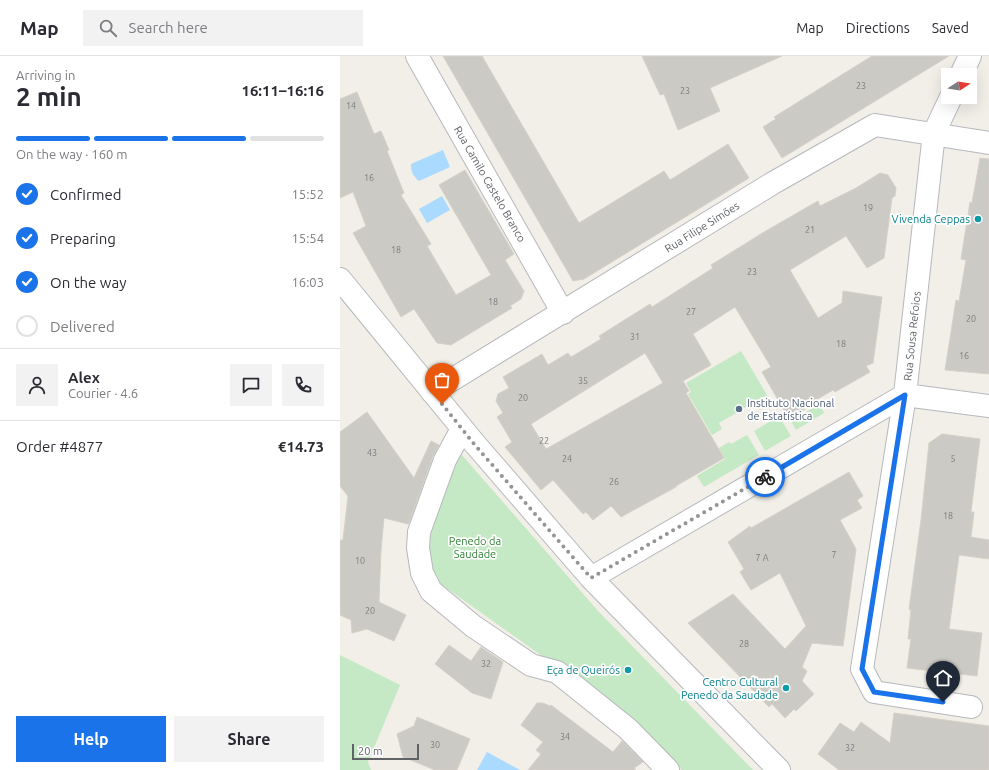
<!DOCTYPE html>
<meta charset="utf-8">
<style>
:root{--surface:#fff;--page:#f2f2f3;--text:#2b2b33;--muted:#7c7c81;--line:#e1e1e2;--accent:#1a73e8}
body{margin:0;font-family:Ubuntu,sans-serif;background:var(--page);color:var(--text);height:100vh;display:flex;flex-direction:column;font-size:15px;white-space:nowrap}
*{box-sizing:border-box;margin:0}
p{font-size:13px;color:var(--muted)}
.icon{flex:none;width:22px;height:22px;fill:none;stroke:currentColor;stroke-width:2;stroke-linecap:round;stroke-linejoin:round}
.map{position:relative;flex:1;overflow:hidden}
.drawer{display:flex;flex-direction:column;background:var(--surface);width:340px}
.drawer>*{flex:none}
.needle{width:26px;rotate:78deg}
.controls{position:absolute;left:601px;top:12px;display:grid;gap:8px}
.controls a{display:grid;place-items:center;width:36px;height:36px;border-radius:0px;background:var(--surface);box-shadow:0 4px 16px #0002;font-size:20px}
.scale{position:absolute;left:12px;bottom:10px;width:67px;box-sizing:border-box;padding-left:4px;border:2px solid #5f6368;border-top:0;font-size:11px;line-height:14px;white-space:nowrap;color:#5f6368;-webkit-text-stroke:3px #fff;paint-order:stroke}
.pin{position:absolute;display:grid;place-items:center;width:34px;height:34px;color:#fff;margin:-41px -17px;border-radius:50% 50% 50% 0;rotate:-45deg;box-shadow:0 0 4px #0007}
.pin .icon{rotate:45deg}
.courier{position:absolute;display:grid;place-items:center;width:40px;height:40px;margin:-20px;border:3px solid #1a73e8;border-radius:50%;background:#fff;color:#222;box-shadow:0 1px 5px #0007}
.overview em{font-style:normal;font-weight:700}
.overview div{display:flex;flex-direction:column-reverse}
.overview{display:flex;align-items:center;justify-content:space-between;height:68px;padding:0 16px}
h1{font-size:26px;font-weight:700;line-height:30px}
.bar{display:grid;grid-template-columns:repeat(4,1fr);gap:6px 4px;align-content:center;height:48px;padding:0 16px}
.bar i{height:5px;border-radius:3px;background:var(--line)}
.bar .active{background:var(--accent)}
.bar p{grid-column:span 4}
.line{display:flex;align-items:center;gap:10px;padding:0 16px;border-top:1px solid var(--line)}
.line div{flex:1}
.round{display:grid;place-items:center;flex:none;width:42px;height:42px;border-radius:0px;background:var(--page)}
ol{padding:0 16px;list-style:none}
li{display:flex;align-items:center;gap:12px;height:44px}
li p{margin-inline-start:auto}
li .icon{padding:4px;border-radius:50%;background:var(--accent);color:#fff;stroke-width:4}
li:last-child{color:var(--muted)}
li i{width:22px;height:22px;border:2px solid var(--line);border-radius:50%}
.cta{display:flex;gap:8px;margin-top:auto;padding:8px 16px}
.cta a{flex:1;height:46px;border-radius:0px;background:var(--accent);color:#fff;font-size:16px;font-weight:700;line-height:46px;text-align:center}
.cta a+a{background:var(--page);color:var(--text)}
header{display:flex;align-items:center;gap:24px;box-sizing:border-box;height:56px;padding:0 20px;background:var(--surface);border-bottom:1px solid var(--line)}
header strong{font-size:19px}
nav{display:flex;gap:22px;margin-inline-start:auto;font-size:14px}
.search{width:280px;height:36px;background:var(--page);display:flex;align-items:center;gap:10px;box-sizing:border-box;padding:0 14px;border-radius:0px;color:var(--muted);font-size:15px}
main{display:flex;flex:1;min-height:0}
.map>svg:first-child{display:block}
.green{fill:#c5e8c5}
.water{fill:#aadaff}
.building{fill:#cccac5;stroke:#d6d1c6;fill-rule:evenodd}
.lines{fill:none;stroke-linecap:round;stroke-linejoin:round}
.minor-casing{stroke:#b5b8bc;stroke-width:24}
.minor{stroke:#fff;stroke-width:22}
.done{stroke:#929495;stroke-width:4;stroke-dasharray:0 7.2}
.route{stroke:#1a73e8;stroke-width:5}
.culture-dot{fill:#0f9aa8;stroke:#fff;stroke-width:1.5}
.service-dot{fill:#5c6f8a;stroke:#fff;stroke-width:1.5}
.labels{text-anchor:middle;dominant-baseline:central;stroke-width:3.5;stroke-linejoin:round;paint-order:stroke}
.number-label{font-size:9px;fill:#7a7d7f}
.street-label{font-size:11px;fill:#5f6368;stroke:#fff}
.culture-label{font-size:11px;fill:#0d838f;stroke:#fff;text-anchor:end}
.service-label{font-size:11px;fill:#4e5e75;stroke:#fff;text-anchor:start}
.park-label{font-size:11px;fill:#348238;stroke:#fff}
</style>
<header>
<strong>Map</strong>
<div class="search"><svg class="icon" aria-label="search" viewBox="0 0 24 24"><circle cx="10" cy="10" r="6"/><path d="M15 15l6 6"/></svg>Search here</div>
<nav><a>Map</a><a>Directions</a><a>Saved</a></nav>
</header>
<main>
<section class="drawer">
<div class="overview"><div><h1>2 min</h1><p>Arriving in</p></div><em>16:11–16:16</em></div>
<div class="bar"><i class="active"></i><i class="active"></i><i class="active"></i><i></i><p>On the way · 160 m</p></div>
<ol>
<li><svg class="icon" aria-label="check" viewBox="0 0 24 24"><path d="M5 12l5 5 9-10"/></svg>Confirmed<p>15:52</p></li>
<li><svg class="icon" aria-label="check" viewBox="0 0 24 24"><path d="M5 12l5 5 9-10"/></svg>Preparing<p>15:54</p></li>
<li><svg class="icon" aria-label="check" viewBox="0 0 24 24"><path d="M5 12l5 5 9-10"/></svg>On the way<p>16:03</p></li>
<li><i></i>Delivered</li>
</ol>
<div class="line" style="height:72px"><a class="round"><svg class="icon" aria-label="person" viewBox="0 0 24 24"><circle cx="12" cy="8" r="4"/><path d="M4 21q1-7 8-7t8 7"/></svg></a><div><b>Alex</b><p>Courier · 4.6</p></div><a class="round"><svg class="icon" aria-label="chat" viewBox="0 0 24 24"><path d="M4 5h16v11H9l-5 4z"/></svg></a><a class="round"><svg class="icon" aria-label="phone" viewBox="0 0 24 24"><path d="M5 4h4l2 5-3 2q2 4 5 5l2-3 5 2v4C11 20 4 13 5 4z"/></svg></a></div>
<div class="line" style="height:52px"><div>Order #4877</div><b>€14.73</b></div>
<div class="cta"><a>Help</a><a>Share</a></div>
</section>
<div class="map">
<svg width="649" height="714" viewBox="0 0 649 714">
<rect width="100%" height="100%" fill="#f1efe8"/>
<path class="green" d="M 401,295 L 427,339 L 379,367 L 382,373 L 372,379 L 348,338 L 351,336 L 346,327 Z
M 479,348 L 484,357 L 456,374 L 451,365 Z
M 439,360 L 451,380 L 425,395 L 414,375 Z
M 407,379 L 419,399 L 364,431 L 357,420 L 385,403 L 379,392 L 389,386 L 391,388 Z
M 121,398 L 258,555 L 413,714 L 342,714 L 240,627 L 98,526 L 91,520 L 85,491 L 112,404 Z
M 0,599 L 60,629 L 28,706 L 31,714 L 0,714 Z"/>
<path class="water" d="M 103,94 L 110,111 L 79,125 C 73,120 71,116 71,108 Z
M 102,140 L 110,154 L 87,167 L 79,153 Z
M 147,696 L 180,714 L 137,714 Z"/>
<path class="building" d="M 103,0 L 142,0 L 239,167 L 324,115 L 330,124 L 388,88 L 409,122 L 244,223 L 233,225 Z
M 302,0 L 442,0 L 370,32 L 380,55 L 338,74 L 324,38 L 320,39 Z
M 532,0 L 609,0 L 442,102 L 423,71 L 436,63 L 434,61 Z
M 17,36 L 34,78 L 41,75 L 49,94 L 47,95 L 64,137 L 61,139 L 91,188 L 87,190 L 116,239 L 151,219 L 99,129 L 125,114 L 174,198 L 165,204 L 184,235 L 181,243 L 170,250 L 172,252 L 111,289 L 97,287 L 74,253 L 61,261 L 13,177 L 26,170 L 13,136 L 0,142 L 0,43 Z
M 640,102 L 649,103 L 649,318 L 605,314 L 616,244 L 619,245 L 626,204 L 621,203 L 630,146 L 632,147 Z
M 540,117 L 548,119 L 556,132 L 555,140 L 552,142 L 544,202 L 527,212 L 506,180 L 450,214 L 478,262 L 502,247 L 503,235 L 542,241 L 533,307 L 526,310 L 530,316 L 495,336 L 493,334 L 464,351 L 465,353 L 449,363 L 422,316 L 431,311 L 395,251 L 353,278 L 371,309 L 343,325 L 349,335 L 346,337 L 384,402 L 336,430 L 336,431 L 281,461 L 271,450 L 253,464 L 246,456 L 243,458 L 213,424 L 201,434 L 165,391 L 172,386 L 157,361 L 163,357 L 156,345 L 158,338 L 169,332 L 163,321 L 202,298 L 208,309 L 228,297 L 231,301 L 261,283 L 259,280 L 310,248 L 312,251 L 373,212 L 371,209 L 424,176 L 478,145 L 480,150 L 516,132 ZM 305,297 L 323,327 L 206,393 L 191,368 Z
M 27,356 L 74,422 L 91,385 L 99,389 L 93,400 L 69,467 L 68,468 L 44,462 L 41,494 L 39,546 L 66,559 L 54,585 L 27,573 L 12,577 L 11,564 L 0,559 L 0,484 L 3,484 L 8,440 L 0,430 L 0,376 Z
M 602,378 L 640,383 L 631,456 L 634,456 L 631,481 L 649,484 L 649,503 L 619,499 L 609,573 L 642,577 L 637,620 L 567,612 L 571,583 L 568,583 L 571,554 L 569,553 L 581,464 L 589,387 Z
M 509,416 L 523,440 L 517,444 L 522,452 L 500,464 L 516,493 L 503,590 L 472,587 L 462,611 L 467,615 L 462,625 L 474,638 L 456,655 L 454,653 L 445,662 L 432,648 L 429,651 L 348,567 L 393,538 L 445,593 L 466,570 L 440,517 L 411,534 L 400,516 L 404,513 L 388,486 L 410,470 L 411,472 Z
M 109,589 L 131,605 L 141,591 L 163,606 L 151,643 L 132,637 L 95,608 Z
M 197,647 L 203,647 L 210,650 L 211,649 L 273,696 L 282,685 L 303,706 L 294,712 L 296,714 L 188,714 L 201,698 L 196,694 L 203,686 L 181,669 Z
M 554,657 L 649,670 L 649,714 L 499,714 L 478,698 L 500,667 L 514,676 L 521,666 L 550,687 Z
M 77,661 L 130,683 L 117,714 L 95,714 L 63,701 L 57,678 L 74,670 Z"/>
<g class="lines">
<defs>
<path id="minor" d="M 77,0 L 223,257
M 621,19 L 630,0
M 611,41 L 594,77 L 565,339 L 522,613 L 534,636 L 631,651
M 0,223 L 135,388 L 251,522 L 439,714
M 92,336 L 433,127 L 535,69 L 649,87
M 122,373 L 105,404 L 79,476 L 78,492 L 82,517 L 91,535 L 133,570 L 191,609 L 217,616 L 288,673 L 328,714
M 251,522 L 565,339 L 649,350"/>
</defs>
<use href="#minor" class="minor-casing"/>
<use href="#minor" class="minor"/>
</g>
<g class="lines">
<path class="done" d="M 102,348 L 134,388 L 251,522 L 425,421"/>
<path class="route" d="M 425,421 L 565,339 L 522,613 L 534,636 L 603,646"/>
</g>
<g class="culture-dot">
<circle cx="638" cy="163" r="4"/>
<circle cx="288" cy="614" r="4"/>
<circle cx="446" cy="632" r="4"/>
</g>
<circle class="service-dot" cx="399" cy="353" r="4"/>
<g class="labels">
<g class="number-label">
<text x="521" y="30">23</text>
<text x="345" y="35">23</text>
<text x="11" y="50">14</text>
<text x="29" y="122">16</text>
<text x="528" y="152">19</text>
<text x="470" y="174">21</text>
<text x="56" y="194">18</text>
<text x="412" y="216">23</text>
<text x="153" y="246">18</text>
<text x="351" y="256">27</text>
<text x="631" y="263">20</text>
<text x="295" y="281">31</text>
<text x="501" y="288">18</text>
<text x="624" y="300">16</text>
<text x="243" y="325">35</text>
<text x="183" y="342">20</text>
<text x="204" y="385">22</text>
<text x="32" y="397">43</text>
<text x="227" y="403">24</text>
<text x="613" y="403">5</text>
<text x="274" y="426">26</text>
<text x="608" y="460">18</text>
<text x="494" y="499">7</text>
<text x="422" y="502">7 A</text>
<text x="20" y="505">10</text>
<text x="30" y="555">20</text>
<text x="404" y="588">28</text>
<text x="146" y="608">32</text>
<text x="225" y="681">34</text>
<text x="95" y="689">30</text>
<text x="510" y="692">32</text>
</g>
<g class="street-label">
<text transform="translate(150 128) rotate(60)">Rua Camilo Castelo Branco</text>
<text transform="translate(362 171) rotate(-32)">Rua Filipe Simões</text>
<text transform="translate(572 280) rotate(-84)">Rua Sousa Refoios</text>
</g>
<g class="culture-label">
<text x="630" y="163">Vivenda Ceppas</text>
<text x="280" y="614">Eça de Queirós</text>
<text x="438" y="626">Centro Cultural<tspan x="438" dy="13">Penedo da Saudade</tspan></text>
</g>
<g class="service-label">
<text x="407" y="347">Instituto Nacional<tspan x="407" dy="13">de Estatística</tspan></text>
</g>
<g class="park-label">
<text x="135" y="485">Penedo da<tspan x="135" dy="13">Saudade</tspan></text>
</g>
</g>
</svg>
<div class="controls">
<a><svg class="needle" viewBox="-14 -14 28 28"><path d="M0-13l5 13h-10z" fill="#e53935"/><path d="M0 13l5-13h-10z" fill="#7c7c81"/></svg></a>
</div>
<div class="scale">20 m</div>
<div class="pin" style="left:102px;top:348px;background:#ea580c"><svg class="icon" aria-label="bag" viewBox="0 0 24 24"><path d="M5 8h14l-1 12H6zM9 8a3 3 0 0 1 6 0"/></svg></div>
<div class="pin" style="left:603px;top:646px;background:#1f2937"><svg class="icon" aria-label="home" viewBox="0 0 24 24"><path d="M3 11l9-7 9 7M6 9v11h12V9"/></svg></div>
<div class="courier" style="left:425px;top:421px"><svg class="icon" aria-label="bike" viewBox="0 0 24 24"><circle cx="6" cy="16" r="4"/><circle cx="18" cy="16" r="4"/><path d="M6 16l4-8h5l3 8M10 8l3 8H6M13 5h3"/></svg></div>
</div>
</main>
